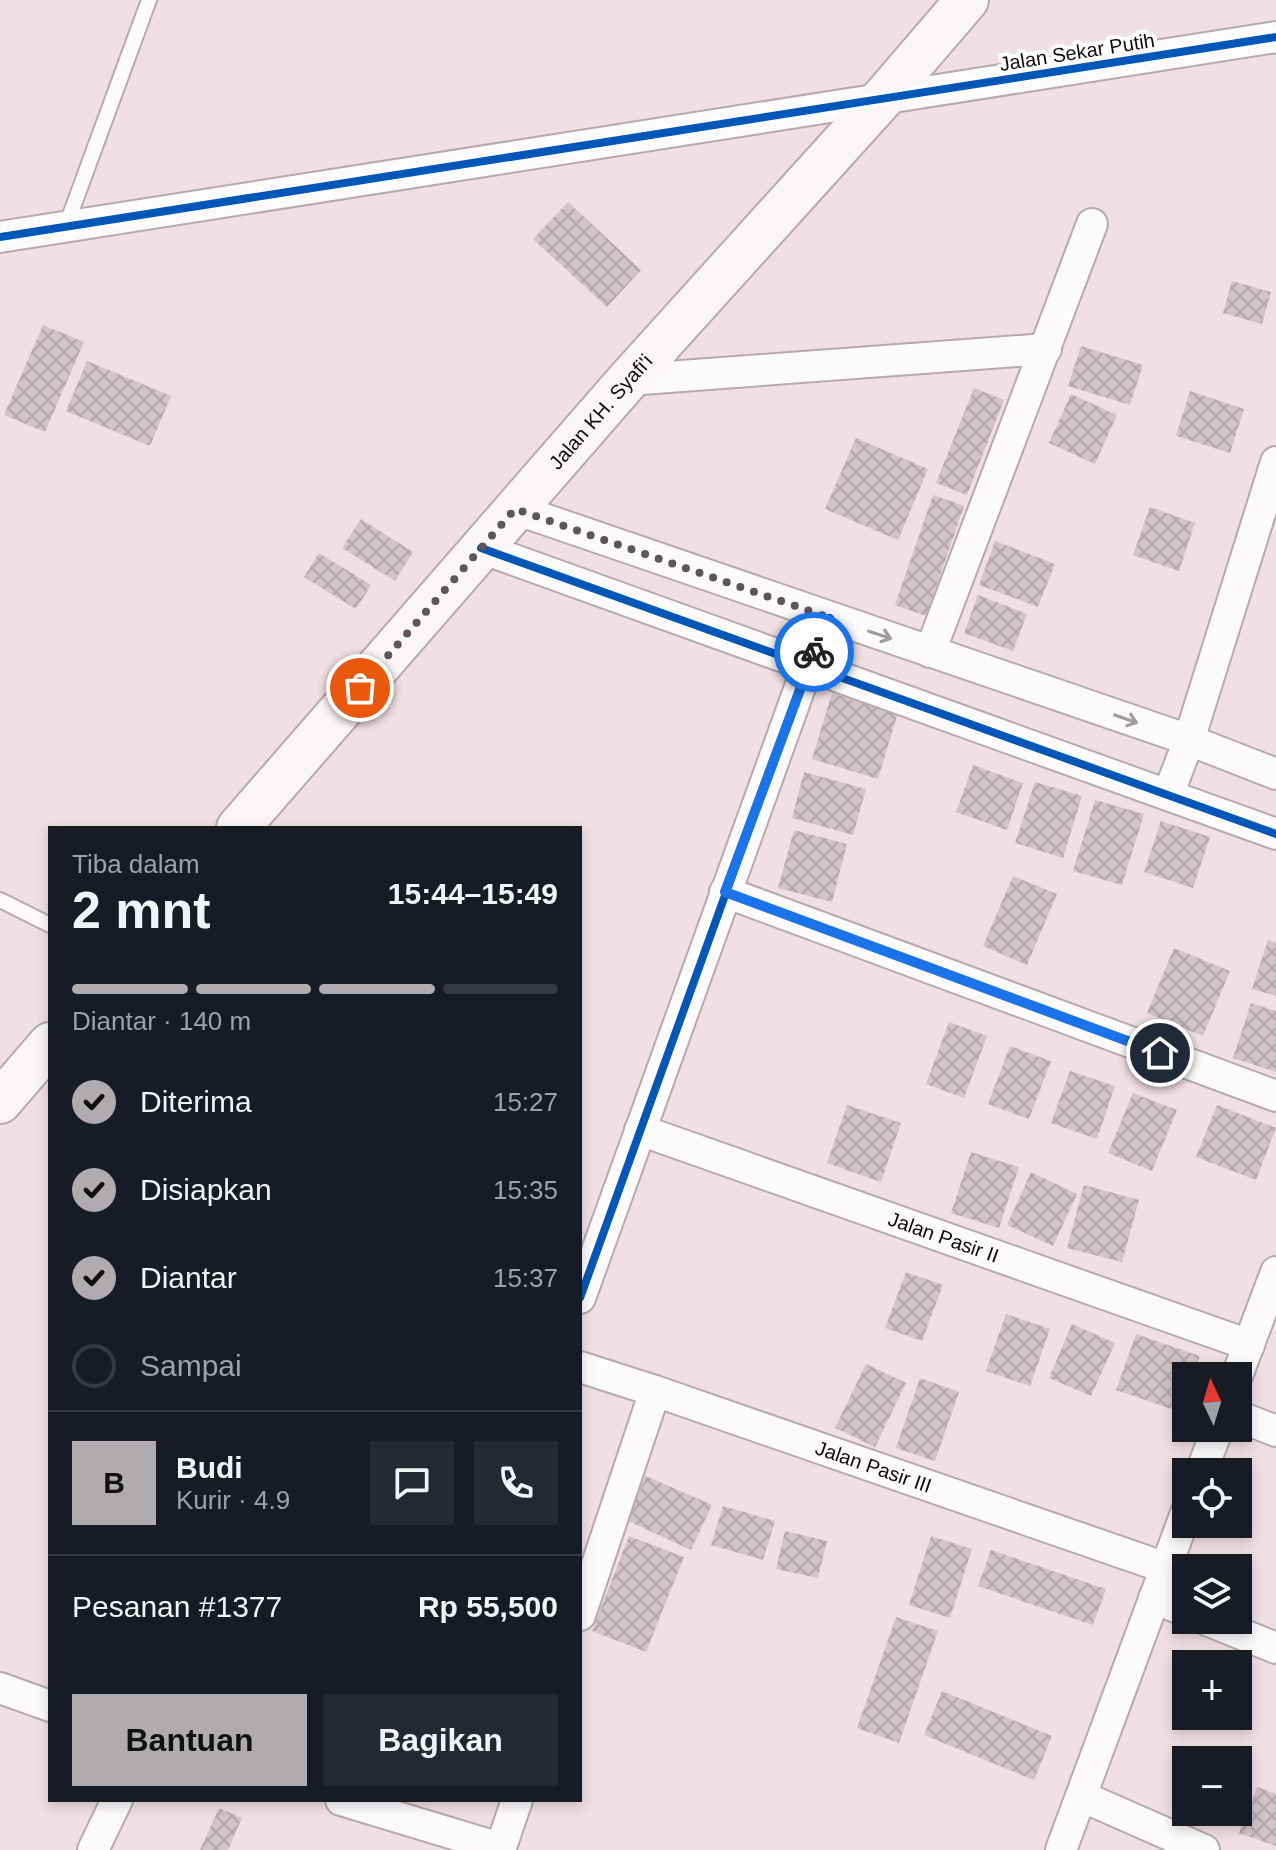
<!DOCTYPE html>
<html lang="id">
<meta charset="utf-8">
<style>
:root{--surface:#171b24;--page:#242831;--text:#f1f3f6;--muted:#9ea1a6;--line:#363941;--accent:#b0abae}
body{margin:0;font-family:Arial,sans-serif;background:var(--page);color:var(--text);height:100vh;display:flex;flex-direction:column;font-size:30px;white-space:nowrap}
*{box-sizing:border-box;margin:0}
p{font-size:26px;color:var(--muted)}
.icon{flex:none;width:44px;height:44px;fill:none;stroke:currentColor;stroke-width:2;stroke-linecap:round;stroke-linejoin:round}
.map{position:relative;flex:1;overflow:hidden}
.sheet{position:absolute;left:48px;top:826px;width:534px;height:976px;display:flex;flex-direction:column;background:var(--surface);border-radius:0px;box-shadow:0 4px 12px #0003}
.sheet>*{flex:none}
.needle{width:52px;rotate:356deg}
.tools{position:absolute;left:1172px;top:1362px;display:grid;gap:16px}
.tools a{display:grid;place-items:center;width:80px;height:80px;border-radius:0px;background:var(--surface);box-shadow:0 4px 12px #0003;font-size:40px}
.pin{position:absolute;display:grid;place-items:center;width:68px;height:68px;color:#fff;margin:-34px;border:4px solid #fff;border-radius:50%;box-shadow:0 2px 8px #0007}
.courier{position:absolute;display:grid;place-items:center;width:80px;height:80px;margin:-40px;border:6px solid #1a73e8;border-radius:50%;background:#fff;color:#222;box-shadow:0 2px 10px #0007}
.headline em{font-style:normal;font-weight:800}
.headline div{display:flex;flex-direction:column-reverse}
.headline{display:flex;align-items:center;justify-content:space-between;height:136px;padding:0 24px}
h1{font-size:52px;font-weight:800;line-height:60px}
.bar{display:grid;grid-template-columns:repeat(4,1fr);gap:12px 8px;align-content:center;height:96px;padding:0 24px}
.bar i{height:10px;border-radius:6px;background:var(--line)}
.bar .selected{background:var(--accent)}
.bar p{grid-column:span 4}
.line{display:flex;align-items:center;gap:20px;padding:0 24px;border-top:2px solid var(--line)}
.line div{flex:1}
.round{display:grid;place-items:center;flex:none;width:84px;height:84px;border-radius:0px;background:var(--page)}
ol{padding:0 24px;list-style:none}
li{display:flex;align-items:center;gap:24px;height:88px}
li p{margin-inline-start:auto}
li .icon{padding:8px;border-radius:50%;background:var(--accent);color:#111;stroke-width:4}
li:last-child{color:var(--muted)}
li i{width:44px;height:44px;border:4px solid var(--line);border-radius:50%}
.action{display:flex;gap:16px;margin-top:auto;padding:16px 24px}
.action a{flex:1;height:92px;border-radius:0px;background:var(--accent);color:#111;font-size:32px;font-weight:800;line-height:92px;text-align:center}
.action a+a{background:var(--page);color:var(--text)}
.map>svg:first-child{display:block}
.building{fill:url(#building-cross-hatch)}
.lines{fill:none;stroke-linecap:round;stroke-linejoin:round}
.lane-casing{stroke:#b7aaac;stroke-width:18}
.street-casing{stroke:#b7aaac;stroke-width:34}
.secondary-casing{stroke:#b7aaac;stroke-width:46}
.lane{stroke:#fdfafb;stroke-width:14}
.street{stroke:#fdfafb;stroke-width:30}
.secondary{stroke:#faf5f6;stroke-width:42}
.cycleway-casing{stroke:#fff;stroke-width:13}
.cycleway{stroke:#0057b8;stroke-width:8}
.oneway{stroke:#9f9a9b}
.done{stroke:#605457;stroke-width:8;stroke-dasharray:0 14.4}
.route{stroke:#1a73e8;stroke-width:10}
.labels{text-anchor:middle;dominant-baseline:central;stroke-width:8;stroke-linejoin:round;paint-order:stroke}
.street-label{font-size:20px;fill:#12090b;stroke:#fff}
</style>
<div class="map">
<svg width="1276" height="1850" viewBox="0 0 1276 1850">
<defs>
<pattern id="building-cross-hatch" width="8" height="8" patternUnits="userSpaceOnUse" patternTransform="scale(2)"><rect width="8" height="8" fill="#d1c3c6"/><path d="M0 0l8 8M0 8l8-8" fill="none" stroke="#b2a6a9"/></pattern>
</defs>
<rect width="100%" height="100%" fill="#f1e0e3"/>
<path class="building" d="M 568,202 L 641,270 L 607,307 L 533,239 Z
M 1232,281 L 1271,292 L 1262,324 L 1223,313 Z
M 43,325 L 84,342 L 45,432 L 4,415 Z
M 1081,346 L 1143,365 L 1130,405 L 1068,386 Z
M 87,361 L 171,396 L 150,446 L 66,411 Z
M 974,388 L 1004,400 L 967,495 L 936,483 Z
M 1190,391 L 1244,409 L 1230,453 L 1176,436 Z
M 1071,394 L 1117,415 L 1095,464 L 1049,443 Z
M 856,438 L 928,469 L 898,540 L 825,509 Z
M 933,495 L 964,506 L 926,616 L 895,605 Z
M 1150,507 L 1195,523 L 1179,571 L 1133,555 Z
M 361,519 L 413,552 L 395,581 L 342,548 Z
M 995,541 L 1055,564 L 1038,607 L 979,585 Z
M 319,553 L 371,585 L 356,609 L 304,577 Z
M 978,595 L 1027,614 L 1013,651 L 964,633 Z
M 832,693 L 898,713 L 878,779 L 812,759 Z
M 973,765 L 1023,783 L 1007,830 L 956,812 Z
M 804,772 L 866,789 L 853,835 L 792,818 Z
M 1035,782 L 1082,796 L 1063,858 L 1015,843 Z
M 1095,800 L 1144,814 L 1122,885 L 1073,871 Z
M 1161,821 L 1210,837 L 1193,888 L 1144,872 Z
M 794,830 L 847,844 L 832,902 L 778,888 Z
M 1013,876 L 1057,894 L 1027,965 L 983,946 Z
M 1268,940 L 1276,943 L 1276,996 L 1252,989 Z
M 1174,948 L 1230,971 L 1203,1036 L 1147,1013 Z
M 1251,1003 L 1276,1011 L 1276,1072 L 1233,1058 Z
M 949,1022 L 987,1036 L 964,1098 L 926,1084 Z
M 1010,1046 L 1051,1061 L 1029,1119 L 988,1104 Z
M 1070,1071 L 1115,1086 L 1097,1139 L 1051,1123 Z
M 1133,1093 L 1177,1110 L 1152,1171 L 1108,1153 Z
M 847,1105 L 901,1123 L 881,1182 L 827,1163 Z
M 1217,1105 L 1276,1128 L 1256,1180 L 1196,1157 Z
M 971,1152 L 1019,1167 L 999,1228 L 951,1213 Z
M 1031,1172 L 1077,1194 L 1053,1246 L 1007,1225 Z
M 1084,1185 L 1139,1200 L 1122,1262 L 1067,1248 Z
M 906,1272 L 943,1285 L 922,1341 L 885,1328 Z
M 1006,1314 L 1050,1329 L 1030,1386 L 986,1371 Z
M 1072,1324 L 1115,1343 L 1091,1396 L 1049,1378 Z
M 1136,1334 L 1200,1356 L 1193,1376 L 1186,1376 L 1186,1395 L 1180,1412 L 1116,1390 Z
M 866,1364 L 906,1383 L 875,1447 L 835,1428 Z
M 920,1378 L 959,1392 L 935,1461 L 896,1448 Z
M 646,1476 L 712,1505 L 691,1550 L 626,1520 Z
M 723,1506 L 775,1521 L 763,1560 L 711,1545 Z
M 785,1531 L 827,1541 L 818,1578 L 776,1569 Z
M 629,1536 L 684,1557 L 646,1652 L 592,1631 Z
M 931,1536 L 972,1549 L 950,1618 L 909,1605 Z
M 991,1550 L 1106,1589 L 1093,1625 L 978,1586 Z
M 896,1617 L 938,1631 L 899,1743 L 857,1728 Z
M 942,1691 L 1052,1736 L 1034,1780 L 924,1735 Z
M 1257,1787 L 1276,1794 L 1276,1846 L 1239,1833 Z
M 219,1808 L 242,1818 L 228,1850 L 200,1850 Z"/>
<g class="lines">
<defs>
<path id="lane" d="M 66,226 L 149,0
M 0,900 L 50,925"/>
<g id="street">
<path d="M 0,237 L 1276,37"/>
<path d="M 628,380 L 1046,349"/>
<path d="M 515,509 L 1189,740 L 1276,774"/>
<path d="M 481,548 L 1276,834"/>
<path d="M 930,652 L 1092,224"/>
<path d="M 1168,795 L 1189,740 L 1276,462"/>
<path d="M 725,892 L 1276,1096"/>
<path id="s1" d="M 640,1130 L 1249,1345"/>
<path d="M 580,1298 L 808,665 L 830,618"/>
<path id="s2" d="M 580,1367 L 655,1391 L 1166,1568"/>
<path d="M 1237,1376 L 1276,1272"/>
<path d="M 1238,1416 L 1276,1431"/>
<path d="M 1201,1472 L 1218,1428"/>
<path d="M 1154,1598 L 1186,1611"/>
<path d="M 580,1615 L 655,1391"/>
<path d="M 1207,1620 L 1276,1648"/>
<path d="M 0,1688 L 50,1706"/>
<path d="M 1081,1796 L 1204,1850"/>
<path d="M 341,1800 L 500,1848"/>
<path d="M 93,1850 L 117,1800"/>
<path d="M 500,1850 L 517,1800"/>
<path d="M 1061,1850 L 1186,1513"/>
</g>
<g id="secondary">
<path id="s3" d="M 238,828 L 628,380 L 882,99 L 967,0"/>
<path d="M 0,1102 L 50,1044"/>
</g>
</defs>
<use href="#lane" class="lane-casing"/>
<use href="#street" class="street-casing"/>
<use href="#secondary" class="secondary-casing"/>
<use href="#lane" class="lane"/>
<use href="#street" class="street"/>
<use href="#secondary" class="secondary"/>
<defs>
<path id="cycleway" d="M 0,237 L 1276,37
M 481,548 L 1276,834
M 580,1298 L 808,665 L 830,618"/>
</defs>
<use href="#cycleway" class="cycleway-casing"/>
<use href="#cycleway" class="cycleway"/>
</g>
<defs><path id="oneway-shaft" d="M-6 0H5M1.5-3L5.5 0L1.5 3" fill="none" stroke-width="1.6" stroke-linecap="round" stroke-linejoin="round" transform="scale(2)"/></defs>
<g class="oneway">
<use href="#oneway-shaft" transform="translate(880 635) rotate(18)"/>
<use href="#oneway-shaft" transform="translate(1126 719) rotate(19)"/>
</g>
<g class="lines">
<path class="done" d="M 360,688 L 515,509 L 830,618 L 814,652"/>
<path class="route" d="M 814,652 L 725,892 L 1160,1053"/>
</g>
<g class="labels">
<g class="street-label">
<text transform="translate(1077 52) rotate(-9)">Jalan Sekar Putih</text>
<text stroke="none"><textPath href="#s3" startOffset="552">Jalan KH. Syafi'i</textPath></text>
<text stroke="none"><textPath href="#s1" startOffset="322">Jalan Pasir II</textPath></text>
<text stroke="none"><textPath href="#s2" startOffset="310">Jalan Pasir III</textPath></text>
</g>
</g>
</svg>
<div class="tools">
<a><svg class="needle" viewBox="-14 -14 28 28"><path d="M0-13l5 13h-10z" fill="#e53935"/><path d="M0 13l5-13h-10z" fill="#9ea1a6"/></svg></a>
<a><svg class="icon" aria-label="locate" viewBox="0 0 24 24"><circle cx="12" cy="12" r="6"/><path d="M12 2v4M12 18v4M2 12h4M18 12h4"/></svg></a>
<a><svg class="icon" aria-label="layers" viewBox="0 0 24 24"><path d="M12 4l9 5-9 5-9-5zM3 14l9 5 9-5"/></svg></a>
<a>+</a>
<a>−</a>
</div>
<div class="pin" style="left:360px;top:688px;background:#ea580c"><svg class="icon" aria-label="bag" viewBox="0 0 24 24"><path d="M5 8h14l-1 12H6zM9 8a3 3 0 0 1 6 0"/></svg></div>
<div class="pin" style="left:1160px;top:1053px;background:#1f2937"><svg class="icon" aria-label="home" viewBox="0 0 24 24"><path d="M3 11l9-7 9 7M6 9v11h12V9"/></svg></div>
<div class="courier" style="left:814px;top:652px"><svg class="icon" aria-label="bike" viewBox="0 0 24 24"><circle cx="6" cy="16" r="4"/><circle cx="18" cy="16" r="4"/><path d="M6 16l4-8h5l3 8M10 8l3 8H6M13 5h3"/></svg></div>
<section class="sheet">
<div class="headline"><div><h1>2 mnt</h1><p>Tiba dalam</p></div><em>15:44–15:49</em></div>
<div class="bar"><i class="selected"></i><i class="selected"></i><i class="selected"></i><i></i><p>Diantar · 140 m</p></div>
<ol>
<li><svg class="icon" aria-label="check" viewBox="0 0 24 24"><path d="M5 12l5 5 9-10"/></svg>Diterima<p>15:27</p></li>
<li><svg class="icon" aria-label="check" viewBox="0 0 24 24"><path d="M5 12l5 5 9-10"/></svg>Disiapkan<p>15:35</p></li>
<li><svg class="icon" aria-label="check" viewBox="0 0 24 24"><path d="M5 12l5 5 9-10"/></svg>Diantar<p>15:37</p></li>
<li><i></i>Sampai</li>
</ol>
<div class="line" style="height:144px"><b class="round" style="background:var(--accent);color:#111">B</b><div><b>Budi</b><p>Kurir · 4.9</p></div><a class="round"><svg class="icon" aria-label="chat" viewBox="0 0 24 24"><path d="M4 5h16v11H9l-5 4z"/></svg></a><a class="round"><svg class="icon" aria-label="phone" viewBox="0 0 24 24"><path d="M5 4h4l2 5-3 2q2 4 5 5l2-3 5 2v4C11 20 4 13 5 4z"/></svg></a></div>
<div class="line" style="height:104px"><div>Pesanan #1377</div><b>Rp 55,500</b></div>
<div class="action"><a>Bantuan</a><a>Bagikan</a></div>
</section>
</div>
